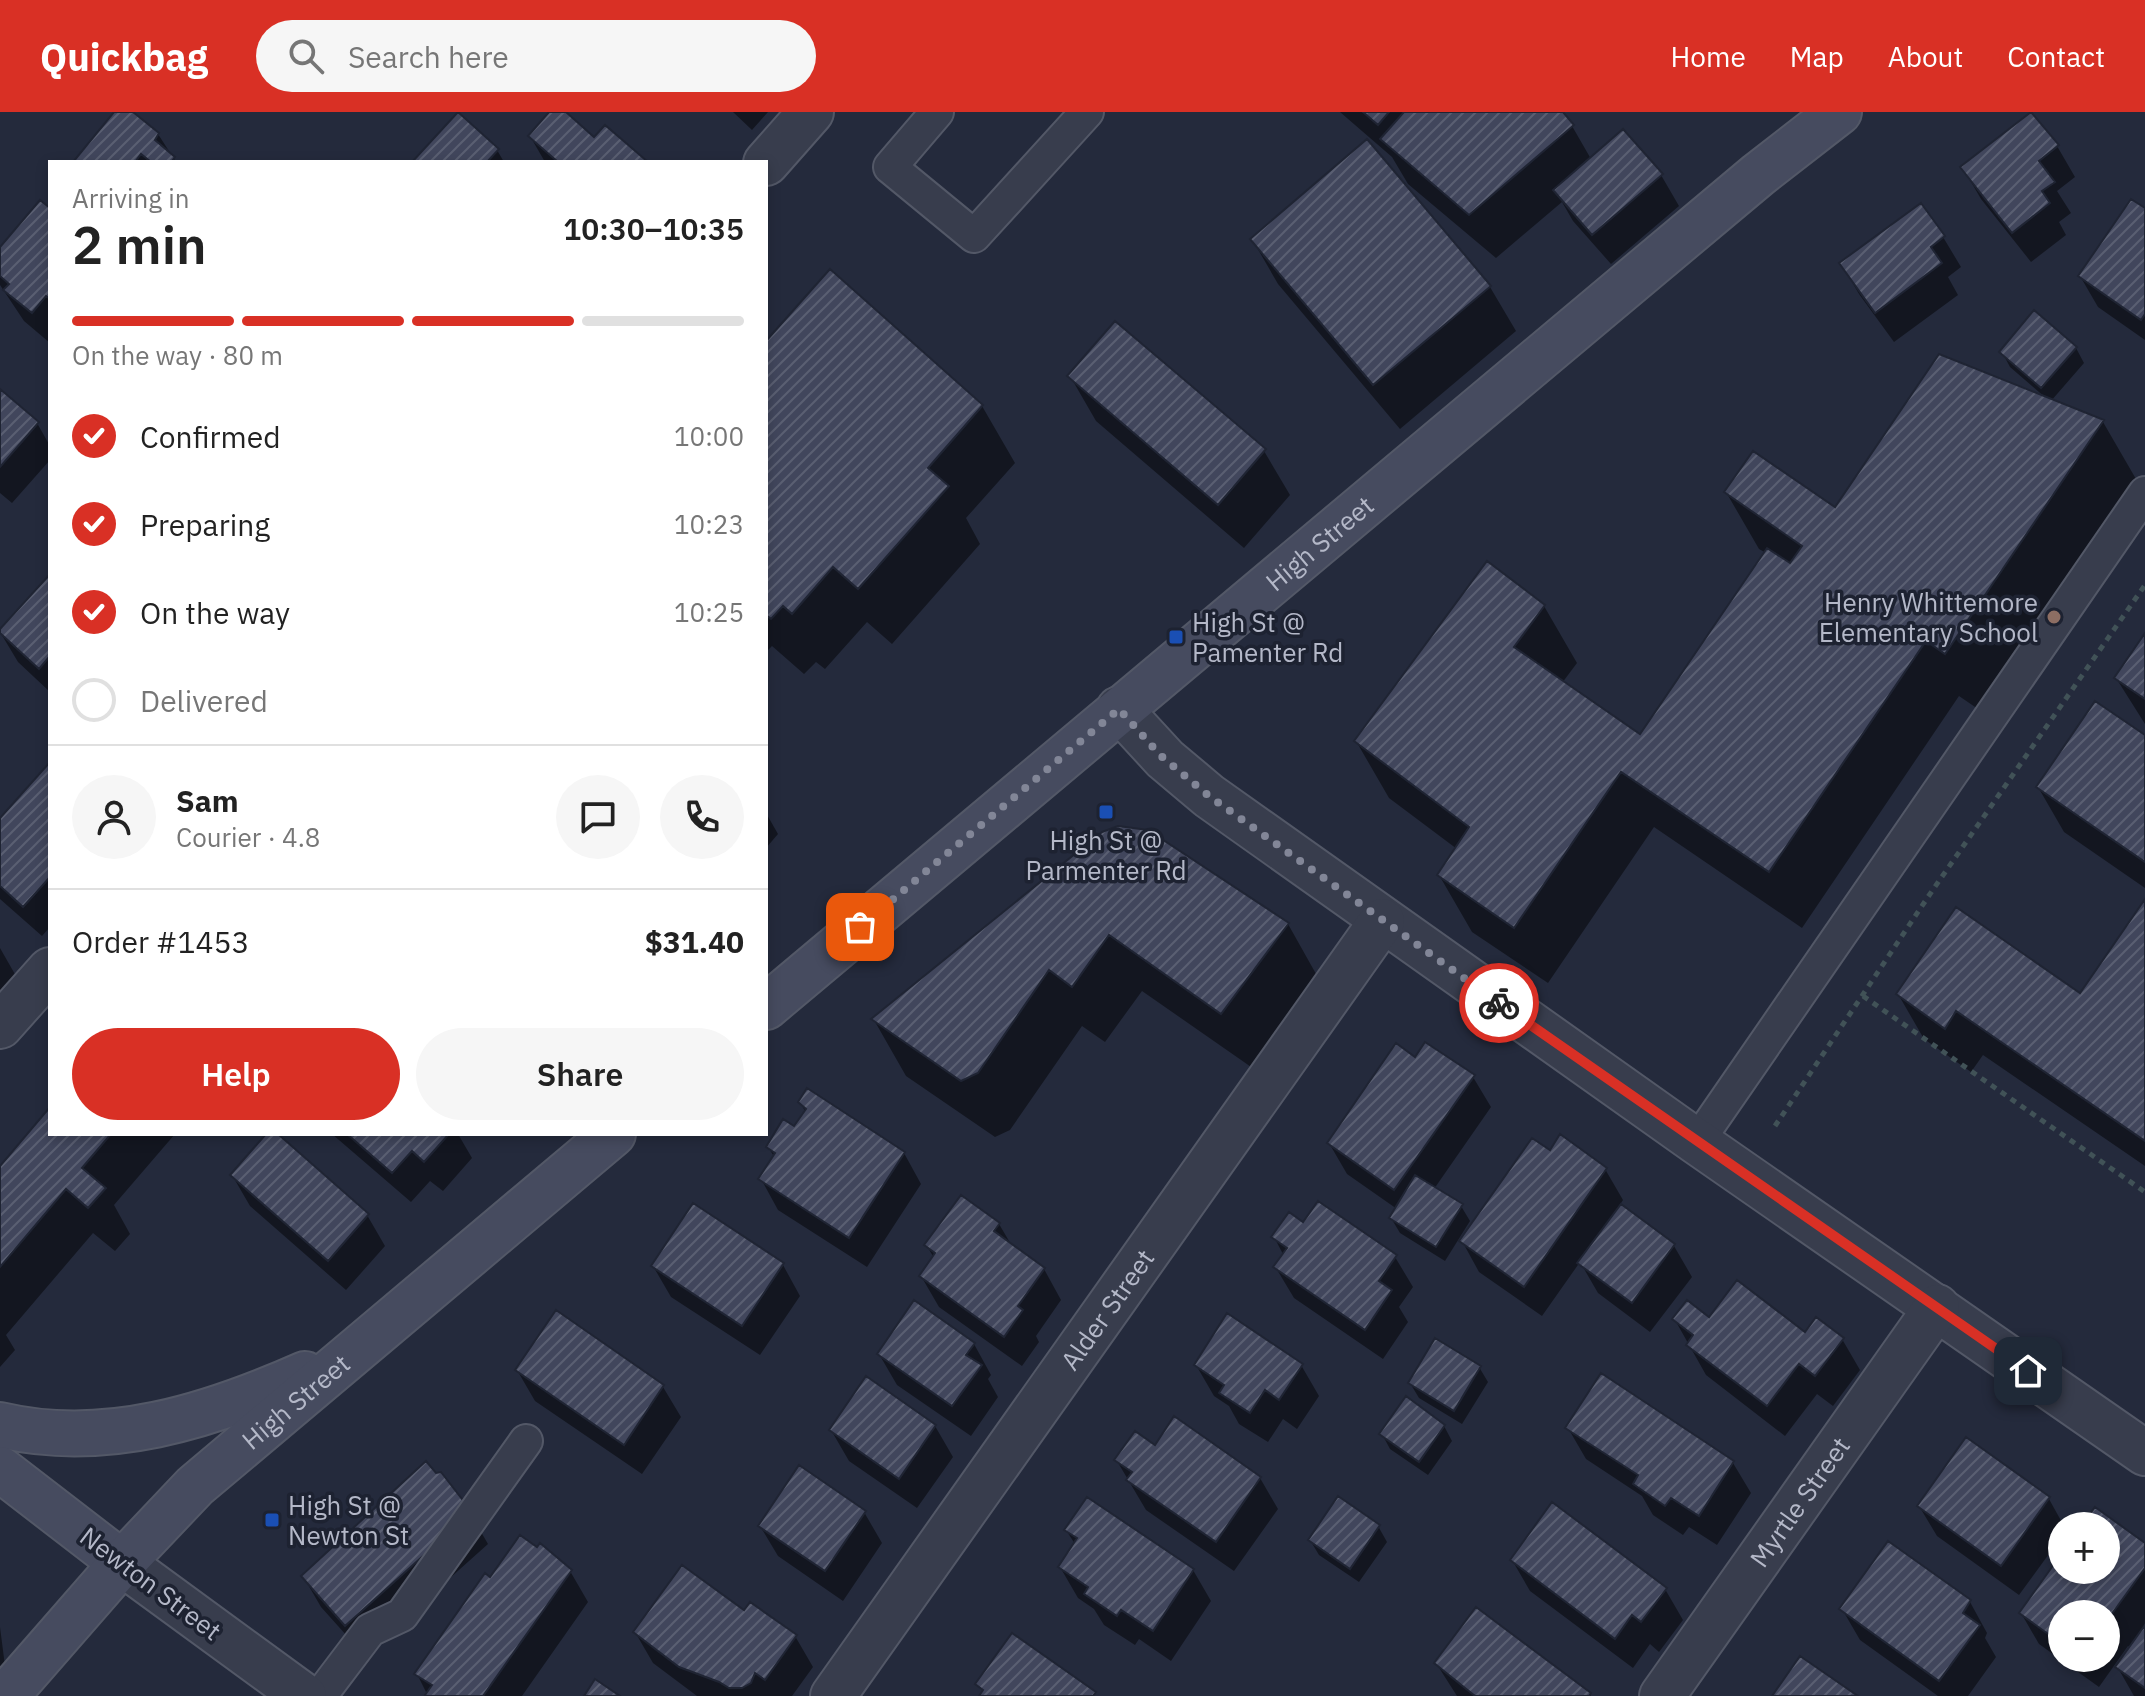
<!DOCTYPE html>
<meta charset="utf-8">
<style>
:root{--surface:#fff;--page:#f6f6f6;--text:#222;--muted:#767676;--line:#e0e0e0;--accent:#d93025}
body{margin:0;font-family:"IBM Plex Sans",sans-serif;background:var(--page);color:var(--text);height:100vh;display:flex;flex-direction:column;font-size:30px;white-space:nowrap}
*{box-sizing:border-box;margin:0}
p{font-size:26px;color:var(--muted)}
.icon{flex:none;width:44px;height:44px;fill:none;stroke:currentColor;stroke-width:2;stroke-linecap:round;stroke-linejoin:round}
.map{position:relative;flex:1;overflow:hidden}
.details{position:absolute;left:48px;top:48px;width:720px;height:976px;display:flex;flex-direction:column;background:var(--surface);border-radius:0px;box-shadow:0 4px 12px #0003}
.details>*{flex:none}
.controls{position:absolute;left:2048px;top:1400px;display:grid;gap:16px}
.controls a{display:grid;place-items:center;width:72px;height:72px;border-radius:50%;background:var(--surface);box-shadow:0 4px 12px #0003;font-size:40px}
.pin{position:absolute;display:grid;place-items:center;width:68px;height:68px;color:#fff;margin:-34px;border-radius:16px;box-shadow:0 4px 12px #0006}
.courier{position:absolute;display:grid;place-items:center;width:80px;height:80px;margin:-40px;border:6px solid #d93025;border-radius:50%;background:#fff;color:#222;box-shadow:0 2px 10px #0007}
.overview em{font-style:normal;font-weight:600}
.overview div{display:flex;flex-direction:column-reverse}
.overview{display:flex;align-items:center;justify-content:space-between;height:136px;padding:0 24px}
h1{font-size:52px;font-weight:600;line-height:60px}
.bar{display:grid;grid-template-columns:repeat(4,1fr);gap:12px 8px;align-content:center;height:96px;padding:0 24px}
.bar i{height:10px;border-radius:6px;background:var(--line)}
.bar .current{background:var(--accent)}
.bar p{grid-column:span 4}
.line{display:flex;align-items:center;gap:20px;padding:0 24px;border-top:2px solid var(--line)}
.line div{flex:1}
.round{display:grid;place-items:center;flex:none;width:84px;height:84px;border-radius:42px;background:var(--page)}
ol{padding:0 24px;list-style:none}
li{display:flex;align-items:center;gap:24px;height:88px}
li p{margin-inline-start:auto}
li .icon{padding:8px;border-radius:50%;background:var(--accent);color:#fff;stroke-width:4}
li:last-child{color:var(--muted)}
li i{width:44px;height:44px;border:4px solid var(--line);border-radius:50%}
.cta{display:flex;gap:16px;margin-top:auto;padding:16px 24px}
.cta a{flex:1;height:92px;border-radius:48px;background:var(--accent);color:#fff;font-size:32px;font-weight:600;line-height:92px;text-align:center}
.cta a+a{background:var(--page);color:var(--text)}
header{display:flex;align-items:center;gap:48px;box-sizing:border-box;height:112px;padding:0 40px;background:var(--accent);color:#fff}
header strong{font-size:38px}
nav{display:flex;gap:44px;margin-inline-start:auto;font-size:28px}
.search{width:560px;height:72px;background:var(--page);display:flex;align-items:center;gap:20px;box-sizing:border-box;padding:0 28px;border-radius:44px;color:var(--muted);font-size:30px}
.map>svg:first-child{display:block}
.shadow{fill:#0007;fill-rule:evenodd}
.building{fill:url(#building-hatch);stroke:#1f2433;stroke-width:2}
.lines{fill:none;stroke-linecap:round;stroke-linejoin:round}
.lane-casing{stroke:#535867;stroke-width:36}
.street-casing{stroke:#535867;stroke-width:48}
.secondary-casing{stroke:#535867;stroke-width:48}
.path{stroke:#415257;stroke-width:5;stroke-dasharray:6 6;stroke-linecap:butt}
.lane{stroke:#383d4d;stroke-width:32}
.street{stroke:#383d4d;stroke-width:44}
.secondary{stroke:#464b5f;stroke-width:44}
.done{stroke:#828697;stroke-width:8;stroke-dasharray:0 14.4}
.route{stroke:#d93025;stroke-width:10}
.education-dot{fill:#8d6e63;stroke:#1d2231;stroke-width:3}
.transit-dot{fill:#1a4fb4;stroke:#1d2231;stroke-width:3}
.labels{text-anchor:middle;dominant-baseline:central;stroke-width:7;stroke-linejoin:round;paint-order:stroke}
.street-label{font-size:26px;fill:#b4b8c8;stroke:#1d2231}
.poi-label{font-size:26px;fill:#b4b8c8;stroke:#1d2231;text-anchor:start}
</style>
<header>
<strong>Quickbag</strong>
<div class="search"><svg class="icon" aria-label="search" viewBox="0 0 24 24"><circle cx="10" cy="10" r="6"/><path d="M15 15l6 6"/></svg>Search here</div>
<nav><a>Home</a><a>Map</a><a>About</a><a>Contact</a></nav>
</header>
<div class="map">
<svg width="2145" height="1584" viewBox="0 0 2145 1584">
<defs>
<pattern id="building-hatch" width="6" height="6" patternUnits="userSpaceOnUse" patternTransform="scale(2)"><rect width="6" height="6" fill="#41465c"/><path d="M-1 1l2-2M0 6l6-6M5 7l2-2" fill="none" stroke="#5a5f72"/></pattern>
</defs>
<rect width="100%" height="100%" fill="#242a3c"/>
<path class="shadow" d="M 117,0 L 130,0 L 158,22 L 176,50 L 75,50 Z
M 551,0 L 563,0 L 595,28 L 645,50 L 545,50 L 530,24 Z
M 733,0 L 768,0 L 752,18 Z
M 1340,0 L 1560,0 L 1572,14 L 1591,47 L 1661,63 L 1679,94 L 1611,152 L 1573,109 L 1562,90 L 1496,146 L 1408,72 L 1392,45 Z
M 2057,34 L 2075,65 L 2057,79 L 2071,101 L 2059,110 L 2066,123 L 2031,150 L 1981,87 L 1963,56 Z
M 497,38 L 504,50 L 415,50 Z
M 50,99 L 50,231 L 24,209 L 0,173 L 0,138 Z
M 2145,99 L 2145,228 L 2098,195 L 2080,164 Z
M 1943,125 L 1961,155 L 1948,165 L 1958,183 L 1894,230 L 1859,182 L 1841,151 Z
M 1252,127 L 1490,175 L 1516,219 L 1400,317 L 1278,172 Z
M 766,232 L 982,294 L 1015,351 L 966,406 L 980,432 L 892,532 L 867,510 L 825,557 L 816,550 L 804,562 L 772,534 L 766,540 Z
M 2076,236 L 2084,251 L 2051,289 L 2103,310 L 2136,367 L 1978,597 L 1959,584 L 1802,816 L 1654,715 L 1548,871 L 1472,820 L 1439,763 L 1457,737 L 1389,686 L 1356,629 L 1488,452 L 1544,494 L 1577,551 L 1562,571 L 1641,625 L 1766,441 L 1759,437 L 1726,380 L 1835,398 L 2047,287 L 2010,255 L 2002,240 Z
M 1070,264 L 1264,339 L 1290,383 L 1244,436 L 1096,309 Z
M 0,280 L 37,311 L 50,334 L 50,348 L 12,391 L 0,381 Z
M 50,465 L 50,580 L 18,550 L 0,520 Z
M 2145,524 L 2145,612 L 2116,566 Z
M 2145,625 L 2145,776 L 2064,720 L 2038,675 Z
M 50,653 L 50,815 L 42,824 L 0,787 L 0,709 Z
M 766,701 L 778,722 L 766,736 Z
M 1103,722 L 1288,812 L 1320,869 L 1254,957 L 1142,879 L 1105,930 L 1082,914 L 1010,1018 L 995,1025 L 906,964 L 874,908 Z
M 2145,790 L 2145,1054 L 1983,943 L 1971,960 L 1924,927 L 1898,882 L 2081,883 Z
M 0,836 L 16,864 L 0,883 Z
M 1416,948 L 1473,965 L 1491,995 L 1434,1077 L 1461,1094 L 1470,1109 L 1445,1149 L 1400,1121 L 1391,1106 L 1397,1097 L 1347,1062 L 1329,1031 Z
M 800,990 L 904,1041 L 921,1072 L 867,1155 L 778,1098 L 761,1067 L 775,1046 L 768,1035 L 795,1017 L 806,1001 Z
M 50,998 L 50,1022 L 175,1022 L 114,1093 L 130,1122 L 115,1139 L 93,1121 L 6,1223 L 15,1238 L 0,1255 L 0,1057 Z
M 269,1022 L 275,1022 L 367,1103 L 385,1134 L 346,1178 L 250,1094 L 232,1063 Z
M 332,1022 L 458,1022 L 472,1046 L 443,1079 L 430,1069 L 411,1090 Z
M 1550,1041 L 1605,1057 L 1623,1088 L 1619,1094 L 1674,1134 L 1692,1165 L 1650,1220 L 1598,1181 L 1580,1150 L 1542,1204 L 1479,1160 L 1462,1129 Z
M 999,1112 L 1012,1134 L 1044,1157 L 1061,1188 L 1036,1224 L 1039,1230 L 1022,1254 L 939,1195 L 921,1164 L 934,1146 L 927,1134 Z
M 1303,1112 L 1395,1145 L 1413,1175 L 1399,1195 L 1408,1210 L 1383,1247 L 1294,1186 L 1276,1156 L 1284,1144 L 1274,1125 Z
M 783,1153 L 800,1184 L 760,1243 L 671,1185 L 653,1154 Z
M 1675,1208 L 1709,1208 L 1842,1227 L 1860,1258 L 1833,1294 L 1817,1282 L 1785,1324 L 1706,1263 Z
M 974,1232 L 991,1263 L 988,1267 L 998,1285 L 971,1324 L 897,1273 L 879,1242 Z
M 1196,1253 L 1301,1253 L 1319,1284 L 1297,1317 L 1283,1307 L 1268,1330 L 1239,1312 L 1229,1294 L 1214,1284 Z
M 1479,1255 L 1488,1270 L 1462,1312 L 1419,1286 L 1410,1271 Z
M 517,1258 L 663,1275 L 681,1305 L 642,1362 L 535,1289 Z
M 935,1314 L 953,1345 L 917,1396 L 849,1349 L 831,1318 Z
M 1444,1314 L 1452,1329 L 1428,1363 L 1390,1337 L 1382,1322 Z
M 1568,1316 L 1733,1351 L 1751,1381 L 1717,1433 L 1689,1415 L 1683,1423 L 1653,1403 L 1642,1384 L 1586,1347 Z
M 1117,1349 L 1260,1366 L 1278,1397 L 1234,1459 L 1146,1398 Z
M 2049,1387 L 2064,1414 L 2062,1414 L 2062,1424 L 2019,1483 L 1937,1424 L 1919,1394 Z
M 2095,1398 L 2145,1434 L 2145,1584 L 2134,1584 L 2118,1556 L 2131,1536 L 2128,1534 L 2099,1575 L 2039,1532 L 2021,1501 L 2062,1444 L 2062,1458 L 2106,1458 L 2106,1414 L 2084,1414 ZM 2062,1502 L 2106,1502 L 2106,1546 L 2062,1546 Z
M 864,1400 L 882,1431 L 843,1489 L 778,1444 L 760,1414 Z
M 470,1401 L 488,1432 L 364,1543 L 321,1495 L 303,1464 Z
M 1378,1414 L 1387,1430 L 1359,1470 L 1319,1443 L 1310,1428 Z
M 1066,1418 L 1193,1458 L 1211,1489 L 1171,1549 L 1139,1527 L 1135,1533 L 1104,1513 L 1094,1497 L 1078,1486 L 1060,1455 L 1075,1432 Z
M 538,1438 L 570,1459 L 588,1490 L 522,1584 L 428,1584 L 417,1562 L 491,1467 Z
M 1512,1448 L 1665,1477 L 1683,1508 L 1659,1540 L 1650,1532 L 1633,1556 L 1530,1479 Z
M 1970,1490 L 1987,1521 L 1985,1526 L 1996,1545 L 1968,1584 L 1938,1584 L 1860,1528 L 1842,1497 Z
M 744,1501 L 795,1524 L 813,1555 L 792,1584 L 697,1584 L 653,1551 L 635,1520 Z
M 0,1515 L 5,1554 L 0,1560 Z
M 1436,1551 L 1590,1582 L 1591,1584 L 1457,1584 Z"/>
<path class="building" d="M 114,0 L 133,0 L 159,21 L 155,28 L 175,45 L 171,50 L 151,50 L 141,42 L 135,50 L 73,50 Z
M 458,0 L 499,37 L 487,50 L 412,50 Z
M 549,0 L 566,0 L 594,25 L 605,13 L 648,50 L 558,50 L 528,24 Z
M 1363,0 L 1389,0 L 1378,13 Z
M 1404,0 L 1563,0 L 1574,13 L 1469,103 L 1380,27 Z
M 2031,0 L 2059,33 L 2039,49 L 2055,70 L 2042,79 L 2050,91 L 2012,121 L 1960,55 Z
M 1623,17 L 1663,62 L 1592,123 L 1553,78 Z
M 1367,27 L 1491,174 L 1373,273 L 1250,127 Z
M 2131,87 L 2145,96 L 2145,202 L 2141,208 L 2078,164 Z
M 40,88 L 50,96 L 50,187 L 46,184 L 32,201 L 3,178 L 9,172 L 0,164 L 0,135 Z
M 1921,91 L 1945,124 L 1931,135 L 1942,151 L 1875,201 L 1839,151 Z
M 830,157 L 983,293 L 928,356 L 949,374 L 858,477 L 833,455 L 792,502 L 783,494 L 771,507 L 766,503 L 766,229 Z
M 2034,198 L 2077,235 L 2041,276 L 1999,240 Z
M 1115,209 L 1266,337 L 1218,393 L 1067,264 Z
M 1939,242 L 2104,308 L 1945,542 L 1926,529 L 1769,760 L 1621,660 L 1514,816 L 1437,763 L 1469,715 L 1354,629 L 1487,449 L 1545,493 L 1514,535 L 1640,622 L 1767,436 L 1790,451 L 1802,434 L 1724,380 L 1753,339 L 1835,395 Z
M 0,277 L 39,310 L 0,355 Z
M 50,462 L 50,544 L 39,557 L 0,521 L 0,517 Z
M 2145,521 L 2145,587 L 2114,566 Z
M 2095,589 L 2145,623 L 2145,750 L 2036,675 Z
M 50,650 L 50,765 L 23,795 L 0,774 L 0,706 Z
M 1118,714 L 1148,718 L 1289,811 L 1221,902 L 1109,823 L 1072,875 L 1049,858 L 978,961 L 961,969 L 871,907 L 1102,720 Z
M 2145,787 L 2145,1029 L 1956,899 L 1945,917 L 1896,882 L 1956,795 L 2080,881 Z
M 1425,930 L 1475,963 L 1394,1078 L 1327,1031 L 1396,931 L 1415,945 Z
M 807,976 L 905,1040 L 849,1126 L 758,1067 L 775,1041 L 766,1035 L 783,1007 L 794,1014 L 806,997 L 798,990 Z
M 50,995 L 50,1022 L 111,1022 L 82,1056 L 106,1076 L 88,1096 L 66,1077 L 0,1155 L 0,1054 Z
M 266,1022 L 278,1022 L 369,1102 L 328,1149 L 230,1063 Z
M 347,1022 L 449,1022 L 424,1050 L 412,1039 L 392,1061 Z
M 1560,1022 L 1607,1056 L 1524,1175 L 1459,1129 L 1532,1026 L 1550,1038 Z
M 1415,1063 L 1463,1092 L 1436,1135 L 1389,1106 Z
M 961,1083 L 1000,1111 L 994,1119 L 1045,1156 L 1018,1194 L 1023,1198 L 1004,1225 L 919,1164 L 935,1141 L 924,1133 Z
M 1318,1089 L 1397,1143 L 1379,1169 L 1392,1178 L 1365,1218 L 1273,1155 L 1287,1136 L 1271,1125 L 1289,1100 L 1303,1110 Z
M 693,1091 L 784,1151 L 742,1214 L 651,1154 Z
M 1621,1092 L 1675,1132 L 1632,1191 L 1577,1151 Z
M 1737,1168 L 1805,1220 L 1816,1205 L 1844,1226 L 1815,1264 L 1799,1252 L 1767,1294 L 1686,1233 L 1693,1223 L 1672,1207 L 1687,1188 L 1709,1205 Z
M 914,1188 L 975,1231 L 966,1243 L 982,1253 L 952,1294 L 877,1242 Z
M 556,1198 L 664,1273 L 624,1333 L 515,1258 Z
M 1227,1201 L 1303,1252 L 1279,1288 L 1265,1278 L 1250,1301 L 1219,1281 L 1224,1273 L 1194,1253 Z
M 1435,1226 L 1481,1254 L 1454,1299 L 1408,1271 Z
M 1601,1261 L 1734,1349 L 1699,1404 L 1671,1386 L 1665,1394 L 1633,1372 L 1638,1363 L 1565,1316 Z
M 866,1264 L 936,1313 L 899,1367 L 829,1318 Z
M 1406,1284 L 1445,1313 L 1419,1350 L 1379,1322 Z
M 1174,1304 L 1261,1365 L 1216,1430 L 1126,1368 L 1132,1360 L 1114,1348 L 1135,1319 L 1155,1333 Z
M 1966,1325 L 2050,1385 L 2001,1454 L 1917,1394 Z
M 426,1349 L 436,1361 L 441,1360 L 472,1400 L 345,1514 L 301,1464 Z
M 799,1353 L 866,1399 L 825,1459 L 758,1414 Z
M 1338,1384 L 1380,1413 L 1350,1457 L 1308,1428 Z
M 1087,1385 L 1194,1457 L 1153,1519 L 1121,1498 L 1117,1504 L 1084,1482 L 1088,1475 L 1058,1455 L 1077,1426 L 1064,1418 Z
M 1552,1390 L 1667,1476 L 1641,1510 L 1632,1503 L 1615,1527 L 1510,1448 Z
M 2095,1395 L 2145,1431 L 2145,1456 L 2106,1510 L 2106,1502 L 2062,1502 L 2062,1532 L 2019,1501 L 2062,1441 L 2062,1458 L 2106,1458 L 2106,1414 L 2081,1414 Z
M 520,1423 L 537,1435 L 540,1431 L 572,1458 L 483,1584 L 427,1584 L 425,1583 L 432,1573 L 414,1562 L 485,1461 L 490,1465 Z
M 1888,1429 L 1971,1488 L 1963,1501 L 1980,1513 L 1939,1569 L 1839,1497 Z
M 682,1453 L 744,1498 L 750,1490 L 797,1523 L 765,1568 L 755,1561 L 751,1571 L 742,1576 L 729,1576 L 719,1570 L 679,1555 L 633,1520 Z
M 1476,1495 L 1591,1581 L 1589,1584 L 1475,1584 L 1434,1551 Z
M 2145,1513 L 2145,1576 L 2115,1555 Z
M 1012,1521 L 1096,1580 L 1093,1584 L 979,1584 L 983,1578 L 975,1572 Z
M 1800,1544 L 1858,1584 L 1772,1584 Z
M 595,1567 L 620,1584 L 584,1584 Z"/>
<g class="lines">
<defs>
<path id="lane" d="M 937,0 L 890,55 L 974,124 L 1087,0
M 1697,1030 L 2145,381
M 320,1584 L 370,1518 L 402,1503 L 526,1329"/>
<g id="street">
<path d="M 766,51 L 811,0"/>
<path d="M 1119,597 L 1165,647 L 1209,684 L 1697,1030 L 2145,1341"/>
<path d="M 0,914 L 50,858"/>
<path d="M 122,1451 L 304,1584"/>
<path id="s1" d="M 833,1584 L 1382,809"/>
<path id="s2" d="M 1662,1584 L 1937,1195"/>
</g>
<g id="secondary">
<path id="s3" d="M 766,895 L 1758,63 L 1839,0"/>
<path d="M 0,1313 C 105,1338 210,1304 305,1262"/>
<path d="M 0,1357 L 122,1451"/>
<path id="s4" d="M 6,1584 L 122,1451 L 195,1374 L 613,1022"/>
</g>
</defs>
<use href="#lane" class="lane-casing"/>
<use href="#street" class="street-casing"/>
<use href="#secondary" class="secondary-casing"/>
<path class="path" d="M 1863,884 L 2145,1080
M 1775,1014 L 1932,779 L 2145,473"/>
<use href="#lane" class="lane"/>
<use href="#street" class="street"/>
<use href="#secondary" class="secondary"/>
</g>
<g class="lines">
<path class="done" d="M 860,815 L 1119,597 L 1160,643 L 1209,684 L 1499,891"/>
<path class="route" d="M 1499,891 L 2028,1259"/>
</g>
<circle class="education-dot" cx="2054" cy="505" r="8"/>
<g class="transit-dot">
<rect x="1168" y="517" width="16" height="16" rx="4"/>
<rect x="1098" y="692" width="16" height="16" rx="4"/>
<rect x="264" y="1400" width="16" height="16" rx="4"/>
</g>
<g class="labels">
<g class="street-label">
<text stroke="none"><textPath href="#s3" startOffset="722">High Street</textPath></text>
<text stroke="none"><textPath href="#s1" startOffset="474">Alder Street</textPath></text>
<text stroke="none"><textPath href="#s4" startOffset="414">High Street</textPath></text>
<text stroke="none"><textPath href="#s2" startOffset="238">Myrtle Street</textPath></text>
<text transform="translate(151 1471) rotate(37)">Newton Street</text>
</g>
<g class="poi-label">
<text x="2038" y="490" text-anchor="end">Henry Whittemore<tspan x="2038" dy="30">Elementary School</tspan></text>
<text x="1192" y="510">High St @<tspan x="1192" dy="30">Pamenter Rd</tspan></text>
<text x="1106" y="728" text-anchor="middle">High St @<tspan x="1106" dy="30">Parmenter Rd</tspan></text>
<text x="288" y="1393">High St @<tspan x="288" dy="30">Newton St</tspan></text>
</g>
</g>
</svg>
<div class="controls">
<a>+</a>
<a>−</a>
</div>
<div class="pin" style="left:860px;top:815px;background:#ea580c"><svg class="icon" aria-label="bag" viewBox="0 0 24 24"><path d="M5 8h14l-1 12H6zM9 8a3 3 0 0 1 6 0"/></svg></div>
<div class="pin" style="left:2028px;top:1259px;background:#1f2937"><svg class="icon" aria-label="home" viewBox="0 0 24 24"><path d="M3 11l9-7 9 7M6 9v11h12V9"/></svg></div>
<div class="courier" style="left:1499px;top:891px"><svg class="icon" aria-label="bike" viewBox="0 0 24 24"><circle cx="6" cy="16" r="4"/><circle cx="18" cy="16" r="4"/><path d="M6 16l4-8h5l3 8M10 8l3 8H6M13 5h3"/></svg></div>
<section class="details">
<div class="overview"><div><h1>2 min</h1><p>Arriving in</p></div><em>10:30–10:35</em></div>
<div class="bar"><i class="current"></i><i class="current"></i><i class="current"></i><i></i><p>On the way · 80 m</p></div>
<ol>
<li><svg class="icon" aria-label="check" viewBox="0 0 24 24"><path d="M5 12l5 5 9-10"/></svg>Confirmed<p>10:00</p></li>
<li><svg class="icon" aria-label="check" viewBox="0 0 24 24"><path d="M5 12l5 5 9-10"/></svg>Preparing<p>10:23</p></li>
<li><svg class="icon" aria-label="check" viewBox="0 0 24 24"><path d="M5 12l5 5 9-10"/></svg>On the way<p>10:25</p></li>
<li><i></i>Delivered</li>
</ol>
<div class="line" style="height:144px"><a class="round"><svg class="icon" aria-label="person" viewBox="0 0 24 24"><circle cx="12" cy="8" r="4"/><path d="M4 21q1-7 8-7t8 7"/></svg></a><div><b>Sam</b><p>Courier · 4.8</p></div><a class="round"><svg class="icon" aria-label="chat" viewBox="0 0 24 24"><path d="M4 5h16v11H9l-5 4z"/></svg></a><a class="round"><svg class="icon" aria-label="phone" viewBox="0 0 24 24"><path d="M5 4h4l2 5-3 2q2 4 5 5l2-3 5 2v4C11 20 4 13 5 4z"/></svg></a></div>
<div class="line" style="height:104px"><div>Order #1453</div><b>$31.40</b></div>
<div class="cta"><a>Help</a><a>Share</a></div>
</section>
</div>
